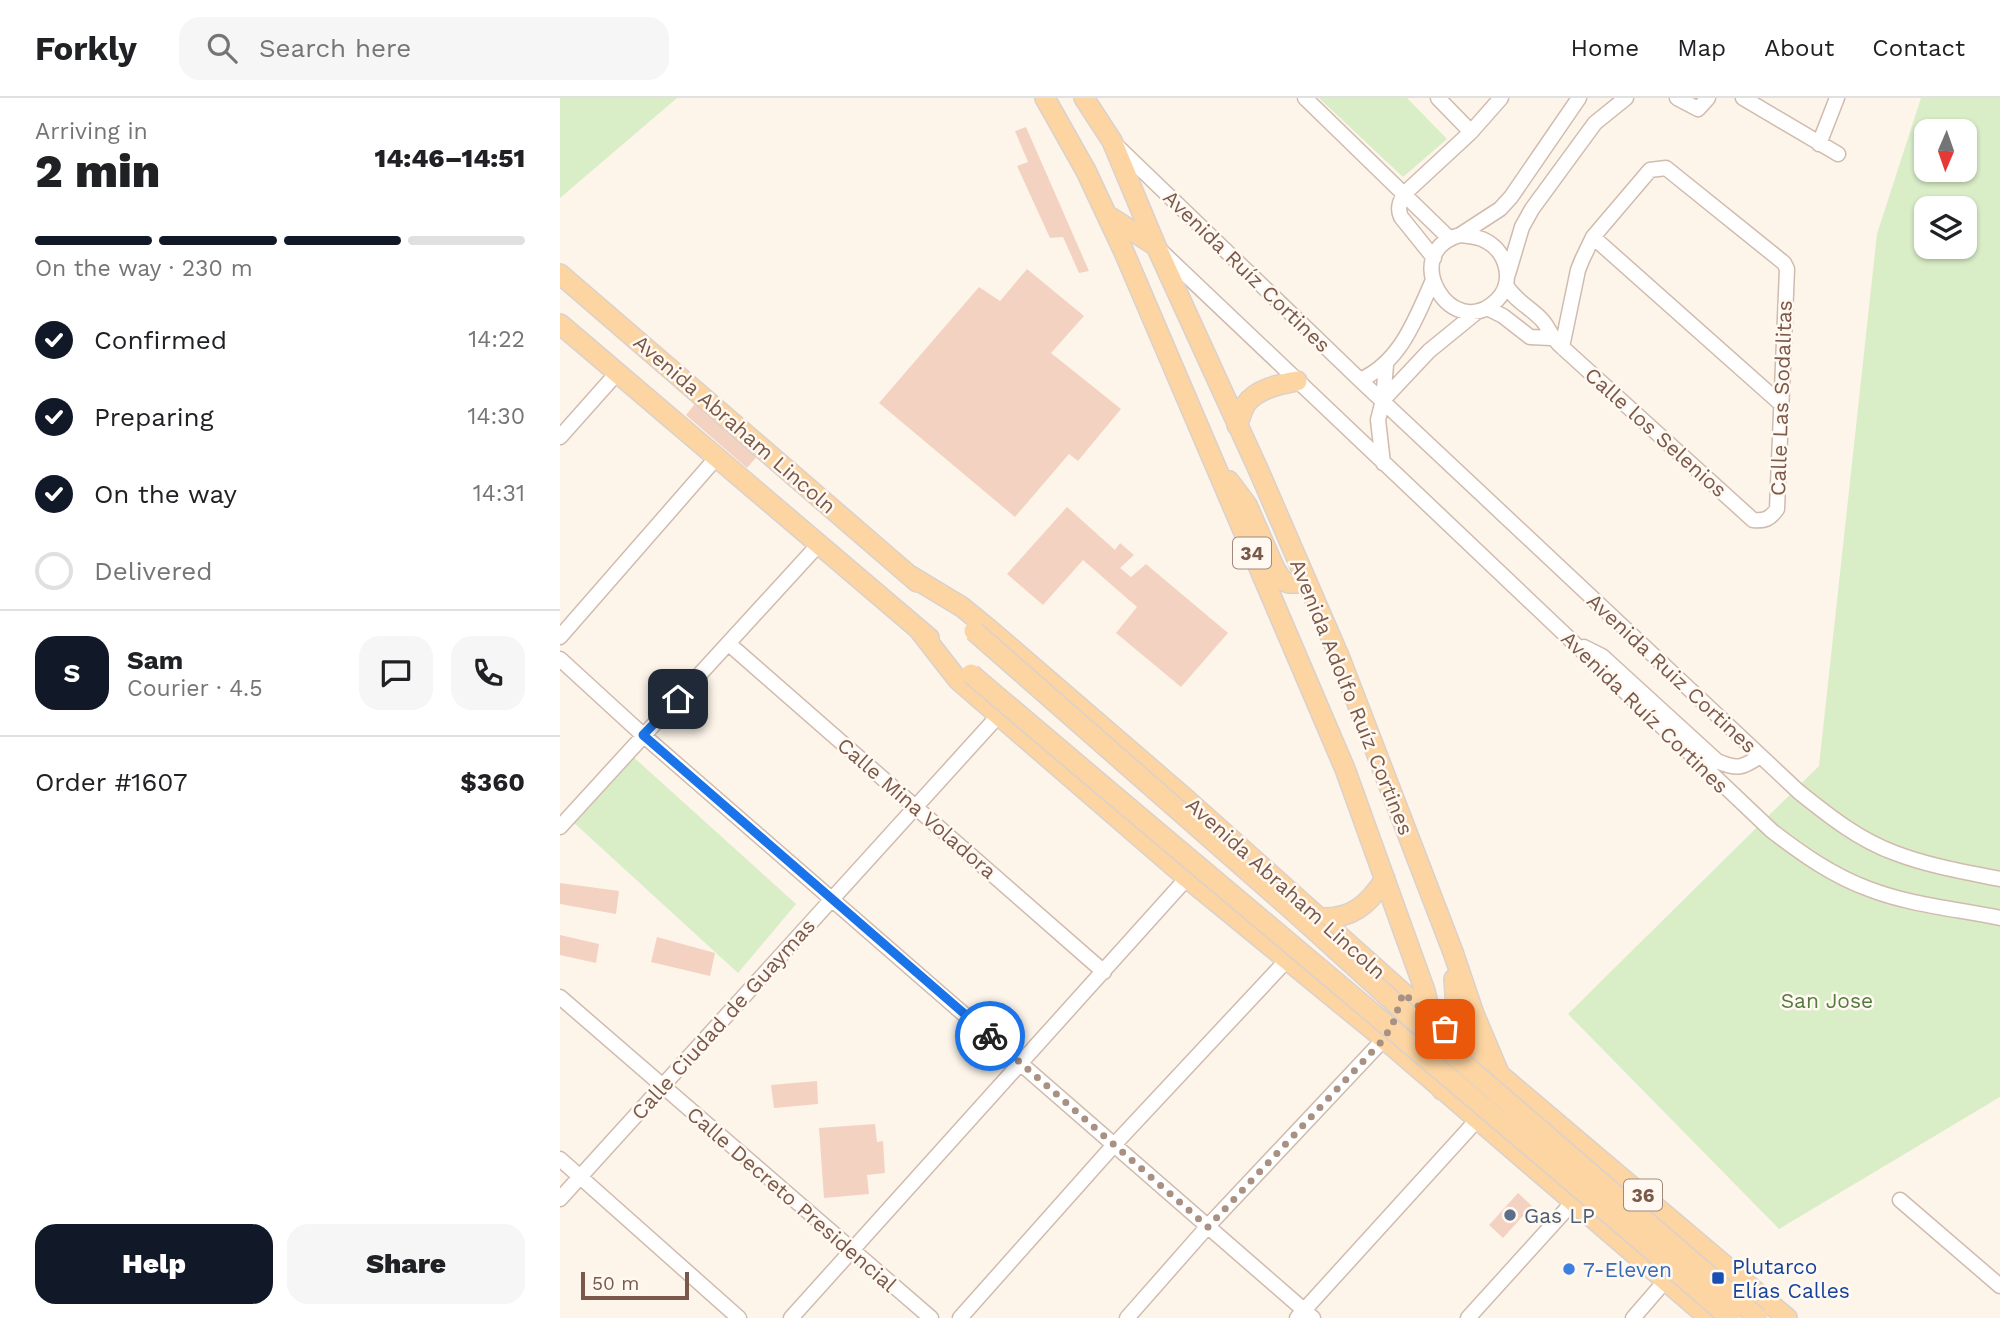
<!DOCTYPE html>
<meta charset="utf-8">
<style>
:root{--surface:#fff;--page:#f6f6f6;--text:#202124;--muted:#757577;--line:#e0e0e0;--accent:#111827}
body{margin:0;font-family:"Work Sans",sans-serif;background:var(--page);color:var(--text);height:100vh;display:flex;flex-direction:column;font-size:26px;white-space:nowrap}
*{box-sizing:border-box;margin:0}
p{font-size:23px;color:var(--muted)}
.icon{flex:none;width:38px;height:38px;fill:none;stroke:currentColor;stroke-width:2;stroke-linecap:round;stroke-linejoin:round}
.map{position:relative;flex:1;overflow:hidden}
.side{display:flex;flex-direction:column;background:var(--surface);width:560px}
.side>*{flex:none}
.needle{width:46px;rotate:182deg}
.controls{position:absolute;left:1354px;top:21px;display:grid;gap:14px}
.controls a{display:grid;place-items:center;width:63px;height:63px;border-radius:14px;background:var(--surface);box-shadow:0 2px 5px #0004;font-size:35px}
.scale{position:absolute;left:21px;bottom:18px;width:108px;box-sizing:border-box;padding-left:7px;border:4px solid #7a594b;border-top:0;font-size:19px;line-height:24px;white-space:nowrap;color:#7a594b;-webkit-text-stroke:5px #fff9f2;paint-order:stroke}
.pin{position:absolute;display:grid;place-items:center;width:60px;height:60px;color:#fff;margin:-30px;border-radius:14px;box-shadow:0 4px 10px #0006}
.courier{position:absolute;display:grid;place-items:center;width:70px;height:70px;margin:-35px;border:5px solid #1a73e8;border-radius:50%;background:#fff;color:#222;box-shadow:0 2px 9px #0007}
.headline em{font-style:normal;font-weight:800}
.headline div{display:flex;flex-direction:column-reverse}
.headline{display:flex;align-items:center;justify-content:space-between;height:119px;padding:0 35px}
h1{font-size:46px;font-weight:800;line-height:52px}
.bar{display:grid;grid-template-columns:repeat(4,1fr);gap:10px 7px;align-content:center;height:84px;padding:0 35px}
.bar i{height:9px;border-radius:5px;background:var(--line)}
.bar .on{background:var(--accent)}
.bar p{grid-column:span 4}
.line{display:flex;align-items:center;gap:18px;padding:0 35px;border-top:2px solid var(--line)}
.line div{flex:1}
.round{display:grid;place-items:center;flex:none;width:74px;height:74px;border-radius:21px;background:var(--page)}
ol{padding:0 35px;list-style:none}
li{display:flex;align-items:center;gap:21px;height:77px}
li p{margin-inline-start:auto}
li .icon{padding:7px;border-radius:50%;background:var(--accent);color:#fff;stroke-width:4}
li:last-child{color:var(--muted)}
li i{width:38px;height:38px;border:4px solid var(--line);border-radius:50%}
.cta{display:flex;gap:14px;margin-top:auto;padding:14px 35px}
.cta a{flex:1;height:80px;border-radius:21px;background:var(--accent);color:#fff;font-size:28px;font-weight:800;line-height:80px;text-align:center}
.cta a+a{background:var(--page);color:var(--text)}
header{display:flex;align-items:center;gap:42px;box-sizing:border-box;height:98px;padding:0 35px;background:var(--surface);border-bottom:2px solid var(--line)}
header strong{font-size:33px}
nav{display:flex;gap:38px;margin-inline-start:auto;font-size:24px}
.search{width:490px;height:63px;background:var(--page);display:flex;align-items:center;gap:18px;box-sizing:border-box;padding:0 24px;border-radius:21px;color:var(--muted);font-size:26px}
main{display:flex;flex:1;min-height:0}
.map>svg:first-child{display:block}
.green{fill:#d9edc7;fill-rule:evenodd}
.building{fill:#f4d2c1}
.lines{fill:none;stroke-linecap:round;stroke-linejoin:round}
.minor-casing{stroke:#d1bbae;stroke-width:17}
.major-casing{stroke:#dad1cd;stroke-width:22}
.minor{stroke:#fff;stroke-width:14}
.major{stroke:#fdd5a2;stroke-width:19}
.major-bridge-casing{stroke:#dad1cd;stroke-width:22;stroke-linecap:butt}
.major-bridge{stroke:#fdd5a2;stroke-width:19}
.done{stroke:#a89083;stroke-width:7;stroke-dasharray:0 12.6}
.route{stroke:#1a73e8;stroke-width:9}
.service-dot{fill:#5c6f8a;stroke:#fff9f2;stroke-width:2.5}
.shop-dot{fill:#3f7fe0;stroke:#fff9f2;stroke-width:2.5}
.transit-dot{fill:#1a4fb4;stroke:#fff9f2;stroke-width:2.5}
.labels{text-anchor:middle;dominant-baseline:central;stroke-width:5;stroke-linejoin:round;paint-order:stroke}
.shield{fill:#fff9f2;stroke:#a2897d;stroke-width:2}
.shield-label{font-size:19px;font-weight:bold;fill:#7a594b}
.street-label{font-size:21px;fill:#7a594b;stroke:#fff9f2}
.park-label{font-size:21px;fill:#557a40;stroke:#fff9f2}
.service-label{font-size:21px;fill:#4e5e75;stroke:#fff9f2;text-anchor:start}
.transit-label{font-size:21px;fill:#164399;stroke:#fff9f2;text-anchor:start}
.shop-label{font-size:21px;fill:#366cbe;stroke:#fff9f2;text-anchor:start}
</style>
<header>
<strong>Forkly</strong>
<div class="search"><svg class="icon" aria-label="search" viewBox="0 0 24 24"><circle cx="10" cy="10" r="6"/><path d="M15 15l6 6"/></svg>Search here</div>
<nav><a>Home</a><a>Map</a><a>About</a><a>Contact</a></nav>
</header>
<main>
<section class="side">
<div class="headline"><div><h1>2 min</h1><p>Arriving in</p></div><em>14:46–14:51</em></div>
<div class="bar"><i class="on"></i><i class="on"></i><i class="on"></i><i></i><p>On the way · 230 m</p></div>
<ol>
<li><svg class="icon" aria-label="check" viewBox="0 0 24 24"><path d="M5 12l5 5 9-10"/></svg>Confirmed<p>14:22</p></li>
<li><svg class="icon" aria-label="check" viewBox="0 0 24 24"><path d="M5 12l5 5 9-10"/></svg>Preparing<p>14:30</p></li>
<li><svg class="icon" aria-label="check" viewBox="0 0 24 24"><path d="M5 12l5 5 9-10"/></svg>On the way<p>14:31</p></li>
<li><i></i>Delivered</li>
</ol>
<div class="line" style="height:126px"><b class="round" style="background:var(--accent);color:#fff">S</b><div><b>Sam</b><p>Courier · 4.5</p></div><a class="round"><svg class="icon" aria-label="chat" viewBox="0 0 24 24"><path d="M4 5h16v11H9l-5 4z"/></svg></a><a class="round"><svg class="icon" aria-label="phone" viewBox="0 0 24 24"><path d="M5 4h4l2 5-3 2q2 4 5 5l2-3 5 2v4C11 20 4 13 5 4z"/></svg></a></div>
<div class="line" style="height:91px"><div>Order #1607</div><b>$360</b></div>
<div class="cta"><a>Help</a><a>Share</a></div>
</section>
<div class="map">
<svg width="1440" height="1220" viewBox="0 0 1440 1220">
<rect width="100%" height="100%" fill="#fdf5ea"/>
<path class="green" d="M 0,0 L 117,0 L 0,100 Z
M 759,0 L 847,0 L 887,41 L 843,79 Z
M 1361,0 L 1440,0 L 1440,999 L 1219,1131 L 1008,916 L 1259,668 L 1317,136 ZM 1367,33 L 1405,33 L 1405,72 L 1367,72 ZM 1367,110 L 1405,110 L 1405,149 L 1367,149 Z
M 70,656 L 236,806 L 178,875 L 12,723 Z"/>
<path class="building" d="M 466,29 L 529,173 L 519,175 L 503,139 L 490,140 L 457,68 L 468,64 L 455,33 Z
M 467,171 L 524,218 L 491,255 L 561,311 L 518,363 L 509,356 L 455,419 L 319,305 L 419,189 L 440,203 Z
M 138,302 L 200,355 L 187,370 L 126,317 Z
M 507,409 L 555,452 L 560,445 L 574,457 L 560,470 L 571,479 L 586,466 L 668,535 L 621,589 L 556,535 L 577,509 L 523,462 L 483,507 L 447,476 Z
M 0,785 L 59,793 L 56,816 L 0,806 Z
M 0,837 L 39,846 L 36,865 L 0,857 Z
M 97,839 L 155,855 L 150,878 L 91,864 Z
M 257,983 L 258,1006 L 214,1010 L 211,987 Z
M 315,1026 L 317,1044 L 323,1043 L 325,1075 L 307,1077 L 309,1096 L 264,1100 L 259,1030 Z
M 958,1095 L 972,1108 L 943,1140 L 929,1127 Z"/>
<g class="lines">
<defs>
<path id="minor" d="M 745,0 L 889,140
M 878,0 L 911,34
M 1117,0 L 1138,11 L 1148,0
M 1183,0 L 1278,56
M 1259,46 L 1277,0
M 558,49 L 800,282 L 1239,694 C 1269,718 1299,742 1335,755 C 1369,768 1405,774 1440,781
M 900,137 C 909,138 918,138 926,143 C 947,154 955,184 937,202 C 892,247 837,154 900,137 Z
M 900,137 L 940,111 L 951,99 L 1019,0
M 1033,139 L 1221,306
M 602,154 L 1212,733 C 1242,756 1273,778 1309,791 C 1350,807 1397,811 1440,820
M 874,160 L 841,119 C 837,110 840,104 844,96 L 911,34 L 941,0
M 948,176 L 962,129 L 972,111 L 1035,25 L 1066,0
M 946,187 C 955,203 970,209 982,222 C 990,231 991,240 1002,249 L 1193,422 C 1205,423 1210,421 1217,411 L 1227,171 L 1224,165 L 1106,70 L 1090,72 L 1033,139 L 1022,162 L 1018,172 L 1002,249
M 927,210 L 943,218 L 970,239 L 991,240
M 800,282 C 841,264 856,220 873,182
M 823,302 L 869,253 L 918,213
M 0,339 L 57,275
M 823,365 L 818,322 L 823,302 L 826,267
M 0,539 L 157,359
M 169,546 L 544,874
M 1024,549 L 1042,558 L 1157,663 C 1177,672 1183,670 1200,658
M 0,561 L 83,637 L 753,1220
M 0,729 L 260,445
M 0,899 L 371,1220
M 0,1061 L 179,1220
M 0,1101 L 439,617
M 1340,1102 L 1440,1188
M 231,1220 L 627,780
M 400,1220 L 553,1048 L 726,863
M 567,1220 L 648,1128 L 824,941
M 737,1220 L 917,1022
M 908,1220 L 1013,1104
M 1073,1220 L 1106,1182"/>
<path id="major" d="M 485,0 L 526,73 L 564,154 L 785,671 L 865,893 L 876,941 L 882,992
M 524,0 L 552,43 L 596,148 L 698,371 L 779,558 L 893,854 L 914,916 L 939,975
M 547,117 L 596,148
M 0,176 L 357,484
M 0,226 L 369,540
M 677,327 C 680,321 682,312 686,306 C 696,291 720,286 737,283
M 669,383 L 687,407 L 715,471 L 722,482 L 728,485 L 745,485
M 349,477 L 402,509 L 429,531 L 625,700 L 896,942 L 939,976 L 1227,1220
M 359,532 L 398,582 L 627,780 L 824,941 L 1149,1220
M 760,820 C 792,821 808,807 825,781
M 894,948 L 896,909 L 894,881"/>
</defs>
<use href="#minor" class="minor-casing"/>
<use href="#major" class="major-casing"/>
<use href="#minor" class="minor"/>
<use href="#major" class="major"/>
<defs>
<path id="major-bridge" d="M 414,533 L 731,811 L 868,935 L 1198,1220
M 411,576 C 664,792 920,1002 1170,1220"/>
</defs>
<use href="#major-bridge" class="major-bridge-casing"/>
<use href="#major-bridge" class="major-bridge"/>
</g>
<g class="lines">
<path class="done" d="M 430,938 L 648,1129 L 824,941 L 834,923 L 843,895 L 885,931"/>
<path class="route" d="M 118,601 L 83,637 L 430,938"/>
</g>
<circle class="service-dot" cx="950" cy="1117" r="7"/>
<circle class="shop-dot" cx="1009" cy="1171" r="7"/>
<rect class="transit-dot" x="1151" y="1173" width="14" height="14" rx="3.5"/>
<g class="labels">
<g class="shield">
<rect x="673" y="439.5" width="38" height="31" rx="5"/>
<rect x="1064" y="1081.5" width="38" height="31" rx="5"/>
</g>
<g class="shield-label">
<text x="692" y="455">34</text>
<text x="1083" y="1097">36</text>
</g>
<g class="street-label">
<text transform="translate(687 173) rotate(44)">Avenida Ruíz Cortines</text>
<text transform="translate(1221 300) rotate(-88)">Calle Las Sodalitas</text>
<text transform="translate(175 326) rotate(41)">Avenida Abraham Lincoln</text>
<text transform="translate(1096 334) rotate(42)">Calle los Selenios</text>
<text transform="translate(1112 575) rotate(43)">Avenida Ruiz Cortines</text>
<text transform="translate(792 599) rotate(68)">Avenida Adolfo Ruíz Cortines</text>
<text transform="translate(1085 614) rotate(44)">Avenida Ruíz Cortines</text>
<text transform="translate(357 710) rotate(41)">Calle Mina Voladora</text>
<text transform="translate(726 790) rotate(42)">Avenida Abraham Lincoln</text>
<text transform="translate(163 921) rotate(-48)">Calle Ciudad de Guaymas</text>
<text transform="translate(232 1101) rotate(41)">Calle Decreto Presidencial</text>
</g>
<g class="park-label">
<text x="1267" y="902">San Jose</text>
</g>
<g class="service-label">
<text x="964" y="1117">Gas LP</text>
</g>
<g class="transit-label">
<text x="1172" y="1168">Plutarco<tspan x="1172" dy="24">Elías Calles</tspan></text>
</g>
<g class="shop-label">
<text x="1023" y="1171">7-Eleven</text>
</g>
</g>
</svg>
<div class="controls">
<a><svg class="needle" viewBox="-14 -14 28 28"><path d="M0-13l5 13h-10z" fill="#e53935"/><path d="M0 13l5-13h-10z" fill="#757577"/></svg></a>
<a><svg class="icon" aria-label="layers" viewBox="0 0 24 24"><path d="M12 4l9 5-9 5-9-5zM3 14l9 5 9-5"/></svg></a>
</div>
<div class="scale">50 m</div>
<div class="pin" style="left:885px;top:931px;background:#ea580c"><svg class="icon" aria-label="bag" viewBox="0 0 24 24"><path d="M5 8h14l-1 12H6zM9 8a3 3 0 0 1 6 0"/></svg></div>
<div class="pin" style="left:118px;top:601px;background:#1f2937"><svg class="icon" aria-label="home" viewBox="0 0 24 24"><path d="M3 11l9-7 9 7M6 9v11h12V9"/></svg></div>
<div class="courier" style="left:430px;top:938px"><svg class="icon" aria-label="bike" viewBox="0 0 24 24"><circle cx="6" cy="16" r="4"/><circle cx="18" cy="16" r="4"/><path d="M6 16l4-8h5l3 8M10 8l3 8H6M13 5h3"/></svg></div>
</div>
</main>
